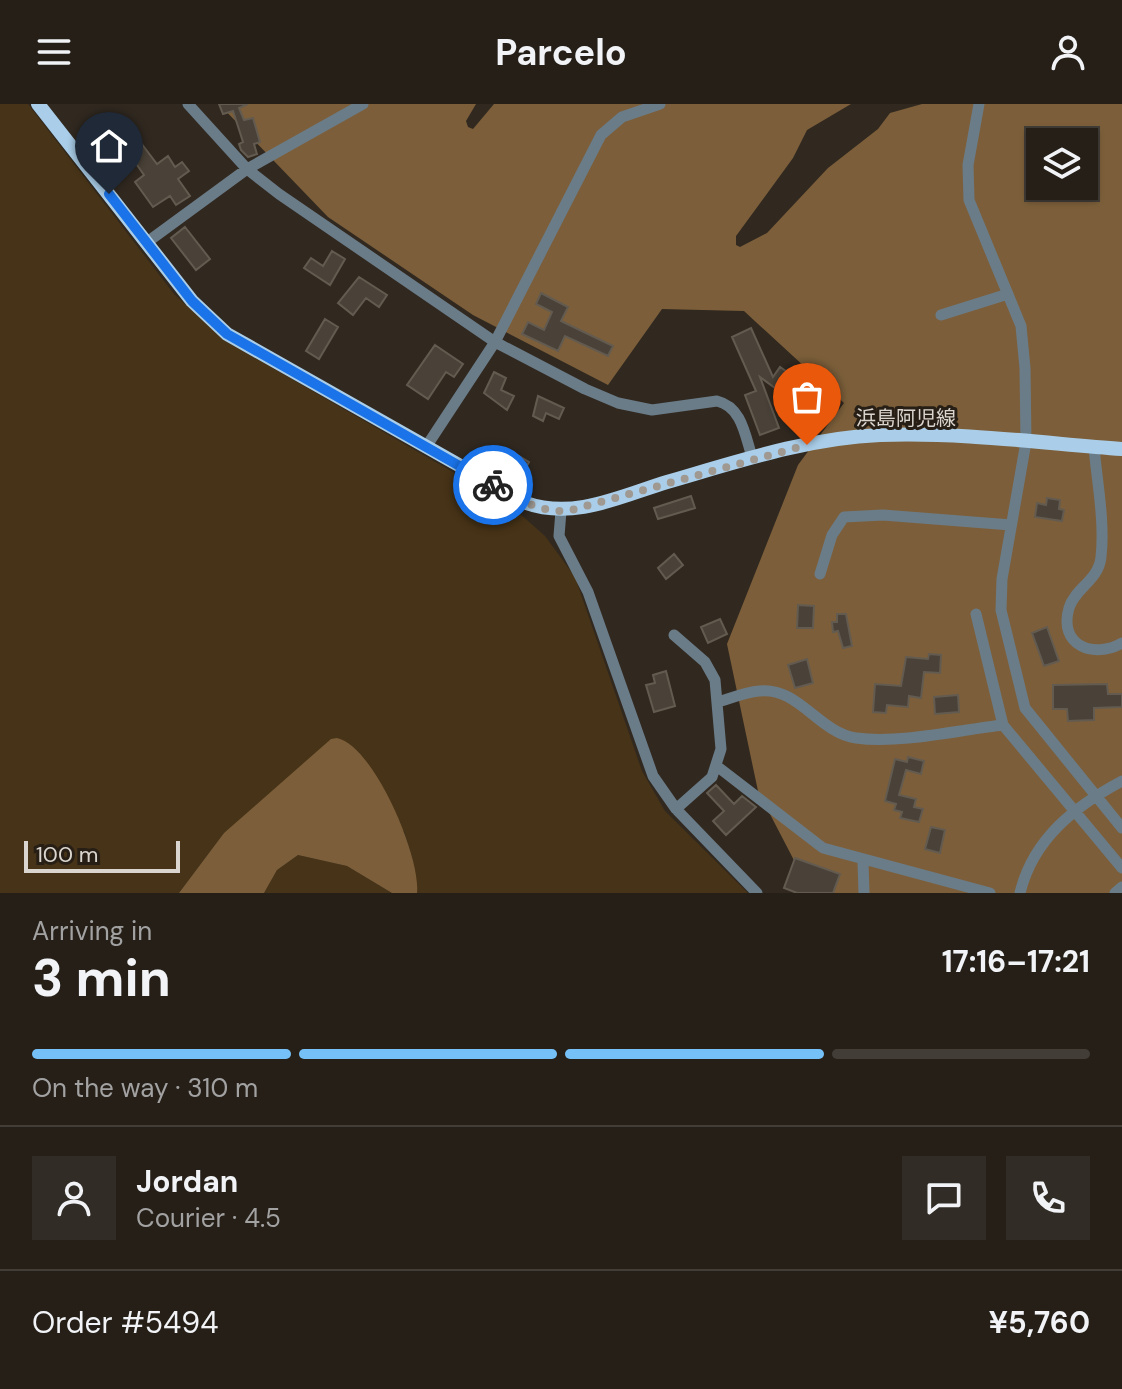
<!DOCTYPE html>
<meta charset="utf-8">
<style>
:root{--surface:#251f18;--page:#312c25;--text:#f1f3f6;--muted:#a3a2a2;--line:#423d37;--accent:#75c0f6}
body{margin:0;font-family:"DM Sans","Noto Sans JP",sans-serif;background:var(--page);color:var(--text);height:100vh;display:flex;flex-direction:column;font-size:30px;white-space:nowrap}
*{box-sizing:border-box;margin:0}
p{font-size:26px;color:var(--muted)}
.icon{flex:none;width:44px;height:44px;fill:none;stroke:currentColor;stroke-width:2;stroke-linecap:round;stroke-linejoin:round}
.map{position:relative;height:789px;overflow:hidden}
.side{display:flex;flex-direction:column;background:var(--surface);flex:1}
.side>*{flex:none}
.fabs{position:absolute;left:1026px;top:24px;display:grid;gap:16px}
.fabs a{display:grid;place-items:center;width:72px;height:72px;border-radius:0px;background:var(--surface);box-shadow:0 2px 6px #0004,0 0 0 2px var(--line);font-size:40px}
.scale{position:absolute;left:24px;bottom:20px;width:156px;box-sizing:border-box;padding-left:8px;border:4px solid #dad5cf;border-top:0;font-size:22px;line-height:28px;white-space:nowrap;color:#dad5cf;-webkit-text-stroke:6px #271f16;paint-order:stroke}
.pin{position:absolute;display:grid;place-items:center;width:68px;height:68px;color:#fff;margin:-82px -34px;border-radius:50% 50% 50% 0;rotate:-45deg;box-shadow:0 0 8px #0007}
.pin .icon{rotate:45deg}
.courier{position:absolute;display:grid;place-items:center;width:80px;height:80px;margin:-40px;border:6px solid #1a73e8;border-radius:50%;background:#fff;color:#222;box-shadow:0 2px 10px #0007}
.overview em{font-style:normal;font-weight:700}
.overview div{display:flex;flex-direction:column-reverse}
.overview{display:flex;align-items:center;justify-content:space-between;height:136px;padding:0 32px}
h1{font-size:52px;font-weight:700;line-height:60px}
.bar{display:grid;grid-template-columns:repeat(4,1fr);gap:12px 8px;align-content:center;height:96px;padding:0 32px}
.bar i{height:10px;border-radius:6px;background:var(--line)}
.bar .current{background:var(--accent)}
.bar p{grid-column:span 4}
.line{display:flex;align-items:center;gap:20px;padding:0 32px;border-top:2px solid var(--line)}
.line div{flex:1}
.round{display:grid;place-items:center;flex:none;width:84px;height:84px;border-radius:0px;background:var(--page)}
header{display:flex;justify-content:space-between;align-items:center;height:104px;padding:0 32px;background:var(--surface);font-size:36px;font-weight:700}
.map>svg:first-child{display:block}
.green{fill:#473317}
.forest{fill:#7c5f3a;fill-rule:evenodd}
.building{fill:#4a4238;stroke:#635b50;stroke-width:2}
.lines{fill:none;stroke-linecap:round;stroke-linejoin:round}
.minor{stroke:#6b7c89;stroke-width:11}
.major{stroke:#aacee9;stroke-width:14}
.done{stroke:#9f9992;stroke-width:8;stroke-dasharray:0 14.4}
.route{stroke:#1a73e8;stroke-width:10}
.labels{text-anchor:middle;dominant-baseline:central;stroke-width:6;stroke-linejoin:round;paint-order:stroke}
.street-label{font-size:20px;fill:#dad5cf;stroke:#271f16}
</style>
<header><svg class="icon" aria-label="menu" viewBox="0 0 24 24"><path d="M4 6h16M4 12h16M4 18h16"/></svg>Parcelo<svg class="icon" aria-label="person" viewBox="0 0 24 24"><circle cx="12" cy="8" r="4"/><path d="M4 21q1-7 8-7t8 7"/></svg></header>
<div class="map">
<svg width="1122" height="789" viewBox="0 0 1122 789">
<rect width="100%" height="100%" fill="#312920"/>
<path class="green" d="M 0,0 L 28,0 L 174,190 L 224,236 L 510,401 L 545,432 L 575,473 L 642,667 L 665,707 L 748,789 L 417,789 L 412,753 L 404,727 L 262,699 L 224,729 L 179,789 L 0,789 Z
M 298,751 L 347,762 L 392,789 L 264,789 L 277,766 Z"/>
<path class="forest" d="M 219,0 L 476,0 L 466,17 L 468,23 L 473,25 L 494,0 L 851,0 L 807,26 L 793,54 L 736,132 L 736,141 L 740,143 L 767,129 L 828,64 L 878,25 L 890,9 L 922,0 L 1122,0 L 1122,789 L 811,789 L 758,687 L 727,540 L 798,361 L 844,299 L 744,207 L 662,205 L 608,281 L 473,211 L 328,113 ZM 1040,38 L 1084,38 L 1084,82 L 1040,82 Z
M 337,634 C 374,642 421,753 417,789 L 392,789 L 347,762 L 298,751 L 277,766 L 264,789 L 179,789 L 224,729 L 331,635 Z"/>
<path class="building" d="M 219,0 L 248,0 L 239,4 L 244,16 L 253,14 L 260,38 L 254,40 L 257,50 L 248,53 L 241,46 L 239,40 L 243,38 L 233,7 L 223,10 Z
M 141,39 L 157,60 L 168,52 L 175,63 L 182,58 L 189,67 L 178,75 L 190,92 L 176,101 L 170,92 L 153,103 L 135,78 L 144,71 L 128,48 Z
M 185,123 L 210,155 L 196,166 L 171,134 Z
M 332,147 L 345,155 L 330,181 L 304,164 L 311,154 L 323,162 Z
M 359,173 L 387,191 L 379,203 L 366,194 L 353,211 L 338,199 Z
M 541,189 L 568,203 L 561,217 L 613,242 L 608,252 L 565,232 L 558,247 L 522,230 L 528,218 L 544,226 L 552,208 L 536,200 Z
M 325,215 L 338,223 L 319,255 L 306,247 Z
M 751,224 L 773,273 L 780,263 L 821,292 L 809,309 L 760,273 L 779,324 L 760,331 L 745,291 L 756,287 L 732,233 Z
M 435,241 L 463,260 L 454,273 L 446,268 L 428,295 L 407,281 Z
M 494,268 L 506,274 L 501,286 L 514,292 L 507,306 L 484,289 Z
M 538,292 L 564,304 L 559,315 L 546,309 L 543,317 L 533,312 Z
M 511,347 L 529,358 L 520,374 L 502,363 Z
M 691,392 L 695,404 L 658,415 L 654,404 Z
M 1047,394 L 1060,396 L 1059,405 L 1064,406 L 1062,417 L 1035,413 L 1037,399 L 1046,401 Z
M 674,450 L 683,461 L 666,475 L 658,464 Z
M 798,501 L 814,502 L 813,524 L 797,524 Z
M 837,510 L 846,510 L 852,542 L 843,544 L 838,527 L 833,528 L 832,518 L 837,518 Z
M 720,515 L 727,530 L 708,539 L 701,523 Z
M 1047,523 L 1059,557 L 1044,562 L 1032,529 Z
M 929,550 L 941,551 L 940,569 L 924,568 L 921,594 L 909,592 L 908,603 L 887,601 L 886,609 L 873,608 L 875,580 L 901,582 L 906,553 L 928,555 Z
M 807,555 L 813,579 L 795,584 L 788,561 Z
M 666,567 L 675,602 L 654,608 L 646,581 L 655,579 L 653,571 Z
M 1107,580 L 1108,590 L 1122,590 L 1122,603 L 1094,604 L 1094,616 L 1068,617 L 1067,605 L 1053,605 L 1053,581 Z
M 958,591 L 959,608 L 935,610 L 934,593 Z
M 908,653 L 924,657 L 921,670 L 906,666 L 899,691 L 916,695 L 914,703 L 923,705 L 919,718 L 900,714 L 902,708 L 894,706 L 896,700 L 885,697 L 895,655 L 907,658 Z
M 716,681 L 734,700 L 742,692 L 756,703 L 726,731 L 713,717 L 724,707 L 707,689 Z
M 931,723 L 945,726 L 940,749 L 925,745 Z
M 795,754 L 840,770 L 833,789 L 797,789 L 784,784 Z"/>
<g class="lines">
<path class="minor" d="M 188,0 L 247,65 L 279,90 L 495,238 L 585,285 L 618,299 L 652,306 L 717,297 C 742,303 745,331 752,353
M 979,0 L 968,61 L 969,96 L 1021,222 L 1025,264 L 1026,338 L 1002,475 L 1001,506 L 1025,604 L 1122,724
M 146,139 L 247,65 L 363,0
M 941,211 L 1008,190
M 426,343 L 495,238 L 601,31 L 622,13 L 660,0
M 1094,343 C 1097,378 1105,418 1101,453 C 1099,476 1075,484 1069,504 C 1058,542 1094,555 1122,539
M 561,407 L 559,432 L 588,488 L 653,672 L 676,705 L 757,789
M 820,470 L 832,431 L 844,413 L 883,411 L 1011,421
M 976,510 L 1003,621 L 1122,764
M 674,531 L 705,558 L 715,576 L 721,645 L 712,673 L 676,705
M 718,598 C 731,594 746,588 759,587 C 798,582 819,629 856,634 C 900,640 959,626 1003,621
M 718,663 L 823,744 L 990,789
M 863,758 L 864,789
M 1020,789 C 1033,735 1075,702 1122,677
M 1115,789 L 1122,783"/>
<path class="major" d="M 38,0 L 192,197 L 227,230 L 526,399 C 574,416 621,392 667,378 C 736,358 807,334 880,331 C 960,328 1042,339 1122,345"/>
</g>
<g class="lines">
<path class="done" d="M 493,381 C 517,394 540,409 568,407 L 807,341"/>
<path class="route" d="M 109,90 L 192,197 L 227,230 L 493,381"/>
</g>
<g class="labels">
<g class="street-label">
<text x="906" y="314">浜島阿児線</text>
</g>
</g>
</svg>
<div class="fabs">
<a><svg class="icon" aria-label="layers" viewBox="0 0 24 24"><path d="M12 4l9 5-9 5-9-5zM3 14l9 5 9-5"/></svg></a>
</div>
<div class="scale">100 m</div>
<div class="pin" style="left:807px;top:341px;background:#ea580c"><svg class="icon" aria-label="bag" viewBox="0 0 24 24"><path d="M5 8h14l-1 12H6zM9 8a3 3 0 0 1 6 0"/></svg></div>
<div class="pin" style="left:109px;top:90px;background:#1f2937"><svg class="icon" aria-label="home" viewBox="0 0 24 24"><path d="M3 11l9-7 9 7M6 9v11h12V9"/></svg></div>
<div class="courier" style="left:493px;top:381px"><svg class="icon" aria-label="bike" viewBox="0 0 24 24"><circle cx="6" cy="16" r="4"/><circle cx="18" cy="16" r="4"/><path d="M6 16l4-8h5l3 8M10 8l3 8H6M13 5h3"/></svg></div>
</div>
<section class="side">
<div class="overview"><div><h1>3 min</h1><p>Arriving in</p></div><em>17:16–17:21</em></div>
<div class="bar"><i class="current"></i><i class="current"></i><i class="current"></i><i></i><p>On the way · 310 m</p></div>
<div class="line" style="height:144px"><a class="round"><svg class="icon" aria-label="person" viewBox="0 0 24 24"><circle cx="12" cy="8" r="4"/><path d="M4 21q1-7 8-7t8 7"/></svg></a><div><b>Jordan</b><p>Courier · 4.5</p></div><a class="round"><svg class="icon" aria-label="chat" viewBox="0 0 24 24"><path d="M4 5h16v11H9l-5 4z"/></svg></a><a class="round"><svg class="icon" aria-label="phone" viewBox="0 0 24 24"><path d="M5 4h4l2 5-3 2q2 4 5 5l2-3 5 2v4C11 20 4 13 5 4z"/></svg></a></div>
<div class="line" style="height:104px"><div>Order #5494</div><b>¥5,760</b></div>
</section>
